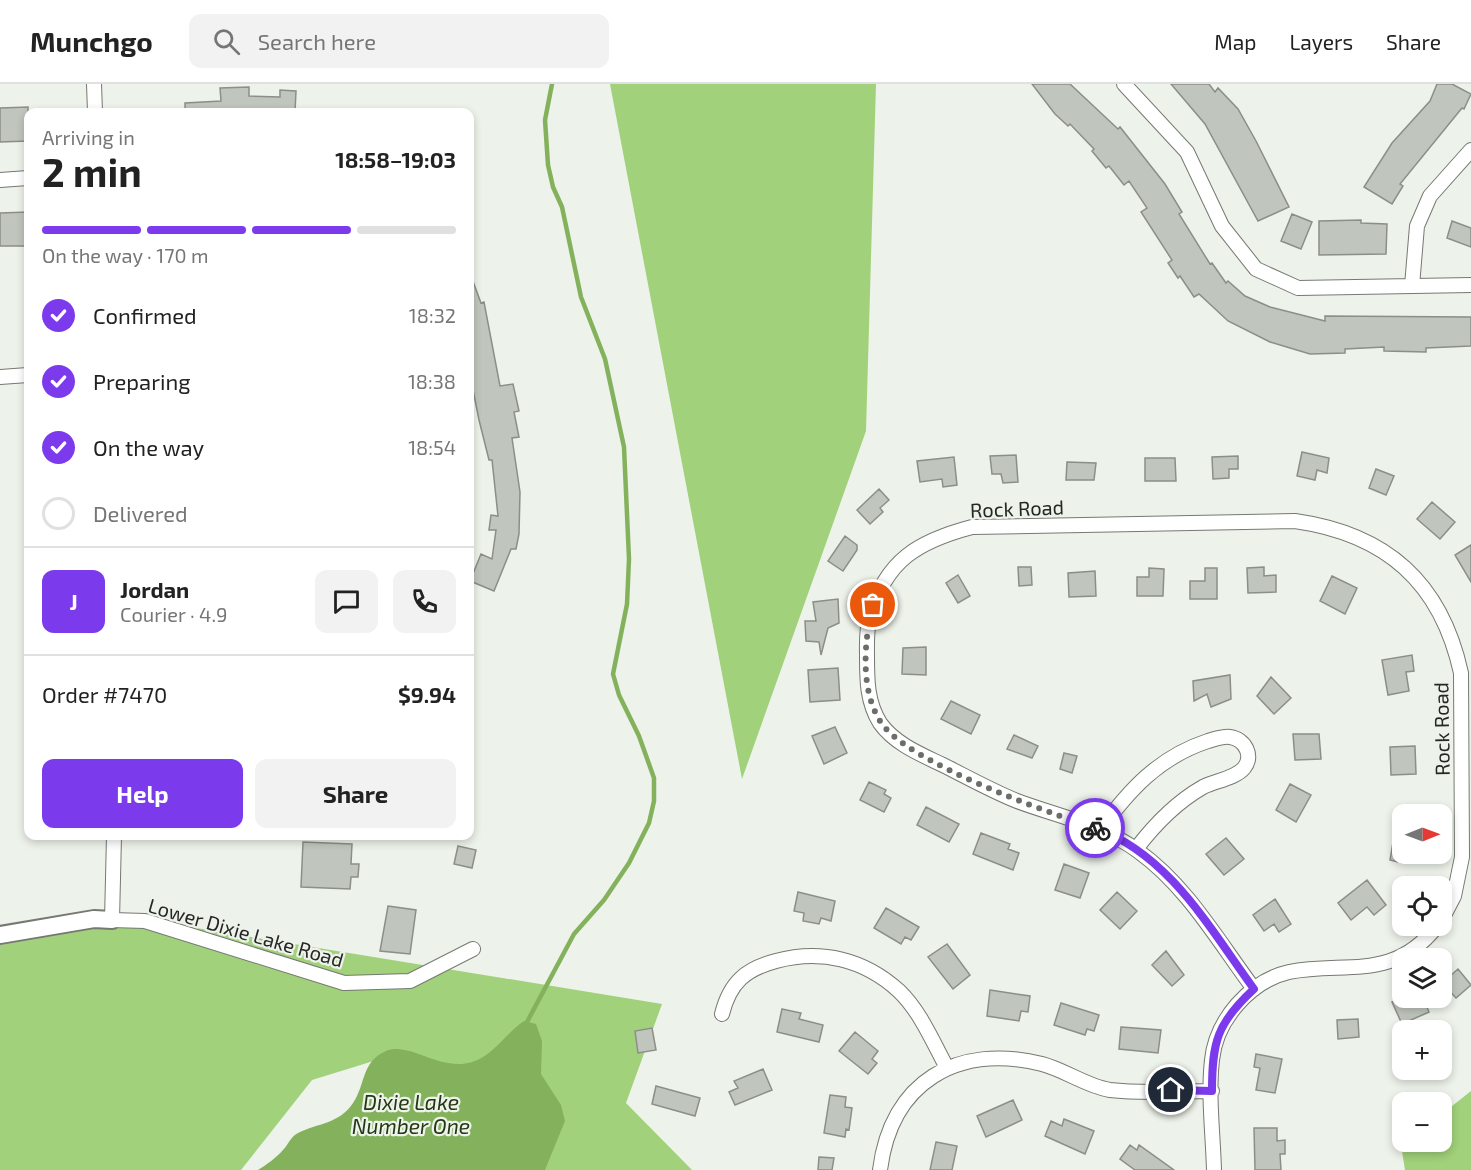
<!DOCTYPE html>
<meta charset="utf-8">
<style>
:root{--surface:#fff;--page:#f2f2f2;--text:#222;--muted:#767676;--line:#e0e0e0;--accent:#7c3aed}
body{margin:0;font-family:"Exo 2",sans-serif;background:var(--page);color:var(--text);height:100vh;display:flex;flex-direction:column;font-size:22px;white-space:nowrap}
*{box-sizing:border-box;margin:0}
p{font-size:20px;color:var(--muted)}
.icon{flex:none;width:33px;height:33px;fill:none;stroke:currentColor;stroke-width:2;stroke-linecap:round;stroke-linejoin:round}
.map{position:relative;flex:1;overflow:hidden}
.details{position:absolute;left:24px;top:24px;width:450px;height:732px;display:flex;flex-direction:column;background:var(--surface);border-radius:12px;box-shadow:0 3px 9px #0003}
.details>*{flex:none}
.needle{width:39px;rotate:89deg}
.controls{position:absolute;left:1392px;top:720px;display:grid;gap:12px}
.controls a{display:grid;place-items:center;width:60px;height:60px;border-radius:12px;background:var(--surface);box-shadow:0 3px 9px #0003;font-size:30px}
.pin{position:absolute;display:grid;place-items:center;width:51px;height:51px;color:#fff;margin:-26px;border:3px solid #fff;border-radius:50%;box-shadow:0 2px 6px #0007}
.courier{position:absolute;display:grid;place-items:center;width:60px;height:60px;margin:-30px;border:4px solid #7c3aed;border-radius:50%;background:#fff;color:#222;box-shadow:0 2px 8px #0007}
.headline em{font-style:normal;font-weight:700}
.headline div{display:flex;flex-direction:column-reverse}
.headline{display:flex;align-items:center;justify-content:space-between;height:102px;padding:0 18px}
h1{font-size:39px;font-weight:700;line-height:45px}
.bar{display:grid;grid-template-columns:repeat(4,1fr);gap:9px 6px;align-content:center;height:72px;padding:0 18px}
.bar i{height:8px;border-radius:4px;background:var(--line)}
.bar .selected{background:var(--accent)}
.bar p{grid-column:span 4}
.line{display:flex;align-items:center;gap:15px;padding:0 18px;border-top:2px solid var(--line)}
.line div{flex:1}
.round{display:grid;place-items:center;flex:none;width:63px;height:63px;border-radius:12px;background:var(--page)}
ol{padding:0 18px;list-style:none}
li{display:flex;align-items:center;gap:18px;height:66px}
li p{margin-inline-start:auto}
li .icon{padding:6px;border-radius:50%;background:var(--accent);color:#fff;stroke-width:4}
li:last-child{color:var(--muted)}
li i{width:33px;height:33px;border:3px solid var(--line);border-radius:50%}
.button{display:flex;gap:12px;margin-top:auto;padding:12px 18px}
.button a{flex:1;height:69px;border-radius:12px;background:var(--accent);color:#fff;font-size:24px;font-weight:700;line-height:69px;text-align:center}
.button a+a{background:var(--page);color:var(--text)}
header{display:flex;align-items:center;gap:36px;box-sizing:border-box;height:84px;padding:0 30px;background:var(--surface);border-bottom:2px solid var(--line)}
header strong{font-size:28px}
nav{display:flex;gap:33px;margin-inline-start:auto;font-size:21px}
.search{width:420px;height:54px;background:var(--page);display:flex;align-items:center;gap:15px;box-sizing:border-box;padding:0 21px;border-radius:12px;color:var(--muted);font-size:22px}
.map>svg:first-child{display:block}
.forest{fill:#a1d17a}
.water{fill:#84b25c}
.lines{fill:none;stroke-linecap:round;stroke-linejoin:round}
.stream{stroke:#84b25c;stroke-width:4.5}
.building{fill:#c0c5bd;stroke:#8b8f88;stroke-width:1.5}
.minor-casing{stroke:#757972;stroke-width:16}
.tertiary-casing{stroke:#757972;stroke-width:20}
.minor{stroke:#fff;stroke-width:14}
.tertiary{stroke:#fff;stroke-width:16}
.done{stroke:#6b6e69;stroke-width:6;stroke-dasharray:0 10.8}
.route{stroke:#7c3aed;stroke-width:8}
.labels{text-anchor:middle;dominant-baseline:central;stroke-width:4.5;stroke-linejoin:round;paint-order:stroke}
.street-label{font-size:20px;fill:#252724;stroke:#edf2ea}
.water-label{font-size:21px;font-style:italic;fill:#243713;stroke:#edf2ea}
</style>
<header>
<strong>Munchgo</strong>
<div class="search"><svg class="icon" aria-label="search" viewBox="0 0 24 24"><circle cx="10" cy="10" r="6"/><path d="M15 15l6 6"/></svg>Search here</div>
<nav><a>Map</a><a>Layers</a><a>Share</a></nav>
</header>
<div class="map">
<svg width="1471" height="1086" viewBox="0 0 1471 1086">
<rect width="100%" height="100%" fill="#edf2ea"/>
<path class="forest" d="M 610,0 L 876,0 L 866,347 L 742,695 Z
M 129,833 L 662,920 L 626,1019 L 692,1086 L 518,1086 L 380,975 L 312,996 L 241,1086 L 0,1086 L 0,847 Z
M 1471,1007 L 1471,1086 L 1405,1086 L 1401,1061 L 1407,1058 L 1442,1058 L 1442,1030 Z"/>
<path class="water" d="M 524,937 L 536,940 L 542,957 L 541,990 L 561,1021 L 565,1037 L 545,1086 L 258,1086 C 266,1081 276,1074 283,1066 C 288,1061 291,1052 298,1049 C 318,1039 339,1040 353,1019 C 366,1000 361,978 386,967 C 411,957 441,990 475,977 C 495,969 506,949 524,937 Z"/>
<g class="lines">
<path class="stream" d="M 527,938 L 574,850 L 604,816 L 629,779 L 649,739 L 654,717 L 654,694 L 639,652 L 619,611 L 613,590 L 627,520 L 629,475 L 624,363 L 605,275 L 581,213 L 562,123 L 553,103 L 548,81 L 545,36 L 552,0"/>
</g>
<path class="building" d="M 1032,0 L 1070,0 L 1118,45 L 1120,43 L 1165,100 L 1182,128 L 1179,130 L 1210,180 L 1212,179 L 1226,199 L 1228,197 L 1245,212 L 1270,223 L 1325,237 L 1325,232 L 1471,233 L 1471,262 L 1426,264 L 1426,268 L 1384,267 L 1384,263 L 1345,265 L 1345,269 L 1310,270 L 1270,258 L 1228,237 L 1199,210 L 1194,213 L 1180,192 L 1178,194 L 1168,179 L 1172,176 L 1141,128 L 1147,124 L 1129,97 L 1124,101 L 1109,82 L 1106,84 L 1092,67 L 1094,65 L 1070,40 L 1068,42 L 1055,30 Z
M 1171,0 L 1209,0 L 1215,8 L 1218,4 L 1238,25 L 1256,57 L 1289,123 L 1258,137 L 1205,40 Z
M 1437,0 L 1452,0 L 1471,10 L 1464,25 L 1462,24 L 1400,100 L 1403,102 L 1392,120 L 1364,103 L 1392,59 L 1430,17 Z
M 249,3 L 249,12 L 280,13 L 280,6 L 296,7 L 295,28 L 185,28 L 185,19 L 221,17 L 220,4 Z
M 28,23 L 28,57 L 0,58 L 0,24 Z
M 28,128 L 28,162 L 0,162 L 0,129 Z
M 1292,130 L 1312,138 L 1301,165 L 1281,157 Z
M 1361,136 L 1361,139 L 1387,140 L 1386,170 L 1319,171 L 1319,137 Z
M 1452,137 L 1471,144 L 1471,163 L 1447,154 Z
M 471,192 L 481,219 L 484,218 L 500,302 L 513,300 L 519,327 L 514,328 L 519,353 L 512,354 L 520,408 L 519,450 L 516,465 L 511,465 L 494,507 L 470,497 L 481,470 L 492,475 L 496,446 L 489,446 L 491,431 L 498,432 L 492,376 L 489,376 L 479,336 L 470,291 Z
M 1302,368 L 1329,374 L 1327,389 L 1317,386 L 1315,396 L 1297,392 Z
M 1016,371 L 1018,398 L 1003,399 L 1001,390 L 992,390 L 990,372 Z
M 1238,372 L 1238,385 L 1229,385 L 1229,394 L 1213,395 L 1212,373 Z
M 954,373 L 957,401 L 943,403 L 942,395 L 920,398 L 917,377 Z
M 1145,374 L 1175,374 L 1176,397 L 1145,397 Z
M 1067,378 L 1096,379 L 1094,396 L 1066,396 Z
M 1376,385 L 1394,392 L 1386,411 L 1369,404 Z
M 879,405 L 889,416 L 880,424 L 883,428 L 870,440 L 857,426 Z
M 1432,418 L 1455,438 L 1440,455 L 1417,435 Z
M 845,452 L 857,461 L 857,466 L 843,487 L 828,477 Z
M 1471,461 L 1471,498 L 1455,471 Z
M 1018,483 L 1031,483 L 1032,501 L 1019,502 Z
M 1264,483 L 1264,492 L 1276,491 L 1276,508 L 1248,509 L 1247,484 Z
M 1149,484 L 1164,485 L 1163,512 L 1137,512 L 1137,493 L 1149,493 Z
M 1205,484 L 1217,484 L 1217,515 L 1190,515 L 1190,497 L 1205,497 Z
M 1095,487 L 1096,512 L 1069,513 L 1068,489 Z
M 958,491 L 970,512 L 958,519 L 946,499 Z
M 1332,492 L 1357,504 L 1345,530 L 1320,517 Z
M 838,515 L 839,539 L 828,544 L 821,571 L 819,558 L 806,557 L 805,537 L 816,537 L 813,518 Z
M 926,563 L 926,591 L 902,590 L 903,564 Z
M 1412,571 L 1414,587 L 1406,588 L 1409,607 L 1388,611 L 1382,576 Z
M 838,584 L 840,616 L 810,618 L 808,586 Z
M 1230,591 L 1231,615 L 1211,623 L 1207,610 L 1194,617 L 1193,597 Z
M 1271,593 L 1291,614 L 1274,630 L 1257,612 Z
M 951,617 L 980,631 L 971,650 L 941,635 Z
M 835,643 L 847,669 L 824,680 L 812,652 Z
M 1293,650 L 1319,650 L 1321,675 L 1295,676 Z
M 1014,651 L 1038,662 L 1032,674 L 1007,665 Z
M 1415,662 L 1416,690 L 1391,691 L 1390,663 Z
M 1064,669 L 1077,672 L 1072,689 L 1060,685 Z
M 869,698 L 886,706 L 884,710 L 891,714 L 884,728 L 860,716 Z
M 1290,700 L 1311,711 L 1296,738 L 1276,726 Z
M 926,723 L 959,740 L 949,758 L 917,741 Z
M 1396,741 L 1402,742 L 1402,779 L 1390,776 Z
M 981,749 L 1010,760 L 1008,765 L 1019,769 L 1013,786 L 973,770 Z
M 1226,754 L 1244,775 L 1224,791 L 1206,770 Z
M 303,758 L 352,760 L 351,780 L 359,780 L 358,793 L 351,793 L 350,805 L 301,803 Z
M 458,762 L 476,766 L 472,784 L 454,780 Z
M 1064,780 L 1089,789 L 1080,814 L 1055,806 Z
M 1367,796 L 1386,821 L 1374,831 L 1367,823 L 1351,836 L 1338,819 Z
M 798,808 L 835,817 L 831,837 L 821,834 L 819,840 L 803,837 L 804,829 L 794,827 Z
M 1117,808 L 1137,827 L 1120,845 L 1100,826 Z
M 1275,815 L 1291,840 L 1279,848 L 1274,840 L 1264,847 L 1253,831 Z
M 388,822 L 416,826 L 410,870 L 380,867 Z
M 886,824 L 919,843 L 911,856 L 905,853 L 901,860 L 874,844 Z
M 947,860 L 970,891 L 953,905 L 928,873 Z
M 1166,867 L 1184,891 L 1172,902 L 1152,881 Z
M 1458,885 L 1471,901 L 1456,914 L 1442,899 Z
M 990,906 L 1030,912 L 1028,928 L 1021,927 L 1019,937 L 987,932 Z
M 1404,914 L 1423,914 L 1429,928 L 1402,940 L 1392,918 Z
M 1061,919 L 1099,931 L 1094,947 L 1087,945 L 1085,951 L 1054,941 Z
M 782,925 L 801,929 L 799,935 L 823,941 L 819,958 L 777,948 Z
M 1358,935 L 1359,953 L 1338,955 L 1337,936 Z
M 1121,943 L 1161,946 L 1158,969 L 1119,965 Z
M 652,944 L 656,966 L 638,969 L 635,947 Z
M 855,948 L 878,967 L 872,975 L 877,979 L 868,990 L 839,967 Z
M 1256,970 L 1282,975 L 1275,1009 L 1256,1006 L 1260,984 L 1254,983 Z
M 763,985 L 772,1006 L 735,1021 L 729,1008 L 738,1004 L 734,997 Z
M 656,1002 L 700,1014 L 695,1032 L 652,1020 Z
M 830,1011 L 846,1013 L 845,1023 L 852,1024 L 849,1046 L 846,1045 L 845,1053 L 824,1049 Z
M 1013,1016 L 1022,1036 L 986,1053 L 977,1032 Z
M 1064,1035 L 1094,1047 L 1085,1070 L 1045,1052 L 1051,1037 L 1062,1042 Z
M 1254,1044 L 1277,1044 L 1277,1057 L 1285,1056 L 1285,1070 L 1280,1070 L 1281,1086 L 1255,1086 Z
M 936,1058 L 957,1062 L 952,1086 L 930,1086 Z
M 1130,1061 L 1137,1066 L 1139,1061 L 1174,1086 L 1135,1086 L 1120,1075 Z
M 819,1073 L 834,1074 L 832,1086 L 818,1086 Z"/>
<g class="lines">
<defs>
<path id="minor" d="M 94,0 L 95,28
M 1124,0 L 1187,68 L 1222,142 L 1256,185 L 1298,204 L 1471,201
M 0,96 L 28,94
M 1412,202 L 1417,142 L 1430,112 L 1471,66
M 0,293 L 28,291
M 1100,746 C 1129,706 1159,673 1208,657 C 1215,655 1224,652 1230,653 C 1245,655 1254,672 1244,684 C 1236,694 1215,697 1203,703 C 1175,719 1155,740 1136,765
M 114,752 L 112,836 L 145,837 L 344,899 L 410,897 L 473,865
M 1254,905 C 1218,857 1187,802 1138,767 C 1103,741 1057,732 1017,717 C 992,707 967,693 943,681 C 920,670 895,660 880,639 C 867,618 867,596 867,573 C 867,560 866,546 870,533 C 885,476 919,457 972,443 L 1295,437 C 1386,450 1441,498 1461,589 L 1462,773 L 1454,812 L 1442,835
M 722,930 C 730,898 746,885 776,877 C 821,865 864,875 899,907 C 920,927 933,958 947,984
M 880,1086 C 891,998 957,959 1042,980 C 1065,986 1086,1002 1110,1006 C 1143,1010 1179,1007 1212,1007
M 1214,1086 C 1213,1050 1208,1012 1212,976 C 1216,936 1250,897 1289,888 C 1346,877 1393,898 1437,842"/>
<path id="tertiary" d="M 0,851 L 94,835 L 112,836"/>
</defs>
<use href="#minor" class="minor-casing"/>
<use href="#tertiary" class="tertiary-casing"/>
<use href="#minor" class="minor"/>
<use href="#tertiary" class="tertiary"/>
</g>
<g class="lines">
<path class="done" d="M 873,521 C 864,556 860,605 880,637 C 905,678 1047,728 1095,744"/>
<path class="route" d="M 1095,744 C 1169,770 1210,845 1254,905 C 1217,939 1212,958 1212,1007 L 1171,1006"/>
</g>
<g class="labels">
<g class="street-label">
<text transform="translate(1017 424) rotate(-2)">Rock Road</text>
<text transform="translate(1441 645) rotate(-91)">Rock Road</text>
<text transform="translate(246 848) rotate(16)">Lower Dixie Lake Road</text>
</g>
<g class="water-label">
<text x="411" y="1017">Dixie Lake<tspan x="411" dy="24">Number One</tspan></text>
</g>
</g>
</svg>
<div class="controls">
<a><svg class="needle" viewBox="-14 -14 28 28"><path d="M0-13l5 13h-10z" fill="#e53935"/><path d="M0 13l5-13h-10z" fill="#767676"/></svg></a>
<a><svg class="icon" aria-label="locate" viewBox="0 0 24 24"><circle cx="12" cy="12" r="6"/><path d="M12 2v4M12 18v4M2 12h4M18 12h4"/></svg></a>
<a><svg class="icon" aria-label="layers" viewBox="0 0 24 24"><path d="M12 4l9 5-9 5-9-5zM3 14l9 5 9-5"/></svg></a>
<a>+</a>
<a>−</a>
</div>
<div class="pin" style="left:873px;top:521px;background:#ea580c"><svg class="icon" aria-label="bag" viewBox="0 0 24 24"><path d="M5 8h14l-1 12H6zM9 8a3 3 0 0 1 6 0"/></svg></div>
<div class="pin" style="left:1171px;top:1006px;background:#1f2937"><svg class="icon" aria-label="home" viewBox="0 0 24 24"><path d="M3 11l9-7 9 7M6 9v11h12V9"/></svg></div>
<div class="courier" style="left:1095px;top:744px"><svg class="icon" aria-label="bike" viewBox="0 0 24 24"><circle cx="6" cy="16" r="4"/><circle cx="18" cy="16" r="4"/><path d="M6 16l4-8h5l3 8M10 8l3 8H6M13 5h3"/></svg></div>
<section class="details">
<div class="headline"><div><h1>2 min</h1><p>Arriving in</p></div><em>18:58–19:03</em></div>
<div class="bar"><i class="selected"></i><i class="selected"></i><i class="selected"></i><i></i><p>On the way · 170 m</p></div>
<ol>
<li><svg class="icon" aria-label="check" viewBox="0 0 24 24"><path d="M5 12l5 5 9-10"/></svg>Confirmed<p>18:32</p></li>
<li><svg class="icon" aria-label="check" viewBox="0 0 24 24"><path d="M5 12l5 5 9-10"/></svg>Preparing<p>18:38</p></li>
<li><svg class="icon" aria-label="check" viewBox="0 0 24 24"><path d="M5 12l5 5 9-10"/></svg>On the way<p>18:54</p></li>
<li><i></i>Delivered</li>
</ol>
<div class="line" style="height:108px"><b class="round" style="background:var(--accent);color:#fff">J</b><div><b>Jordan</b><p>Courier · 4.9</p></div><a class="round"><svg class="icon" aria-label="chat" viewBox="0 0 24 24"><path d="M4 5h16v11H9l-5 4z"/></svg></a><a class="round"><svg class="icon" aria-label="phone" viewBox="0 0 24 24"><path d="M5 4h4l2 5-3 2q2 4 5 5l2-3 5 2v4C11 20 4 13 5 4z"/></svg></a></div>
<div class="line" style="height:78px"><div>Order #7470</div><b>$9.94</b></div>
<div class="button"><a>Help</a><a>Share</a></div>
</section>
</div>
